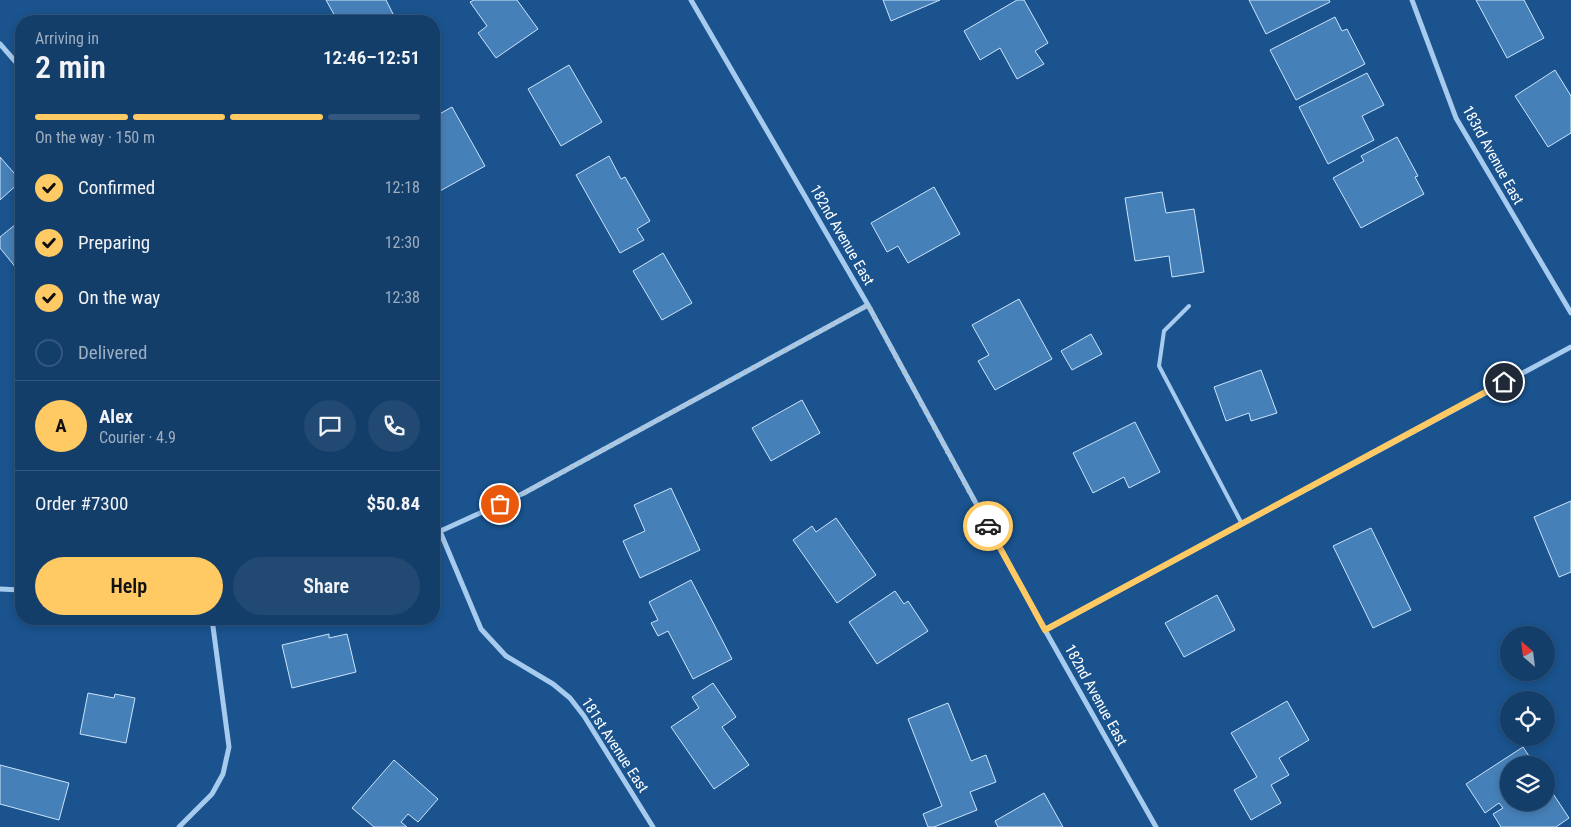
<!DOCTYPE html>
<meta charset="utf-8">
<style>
:root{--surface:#143e6a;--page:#214972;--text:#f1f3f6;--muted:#9daec1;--line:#33577e;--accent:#ffc964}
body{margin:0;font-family:"Roboto Condensed",sans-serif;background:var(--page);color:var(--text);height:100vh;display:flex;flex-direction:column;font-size:19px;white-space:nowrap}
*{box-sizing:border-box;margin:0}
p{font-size:16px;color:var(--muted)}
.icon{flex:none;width:28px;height:28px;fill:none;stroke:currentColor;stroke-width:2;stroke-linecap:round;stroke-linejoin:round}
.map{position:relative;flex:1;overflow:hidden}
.side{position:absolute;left:15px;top:15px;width:425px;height:610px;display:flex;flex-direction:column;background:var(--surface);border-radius:20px;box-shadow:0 2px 8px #0003,0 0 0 1px var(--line)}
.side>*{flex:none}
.needle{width:32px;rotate:332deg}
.tools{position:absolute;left:1500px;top:626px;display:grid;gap:10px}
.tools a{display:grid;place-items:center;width:55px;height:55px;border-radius:50%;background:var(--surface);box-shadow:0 2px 8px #0003,0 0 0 1px var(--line);font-size:25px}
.pin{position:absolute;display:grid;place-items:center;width:42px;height:42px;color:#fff;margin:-21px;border:2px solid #fff;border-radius:50%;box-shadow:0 1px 5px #0007}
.courier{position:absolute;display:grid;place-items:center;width:50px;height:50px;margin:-25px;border:4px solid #ffc964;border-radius:50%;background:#fff;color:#222;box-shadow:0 1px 6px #0007}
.overview em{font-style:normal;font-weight:600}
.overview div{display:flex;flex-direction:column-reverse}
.overview{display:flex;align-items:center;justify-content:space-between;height:85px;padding:0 20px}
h1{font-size:32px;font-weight:600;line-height:38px}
.bar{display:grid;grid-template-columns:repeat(4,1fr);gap:8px 5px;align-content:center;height:60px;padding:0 20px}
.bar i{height:6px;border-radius:4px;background:var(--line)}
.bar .current{background:var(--accent)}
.bar p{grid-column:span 4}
.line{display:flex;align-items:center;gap:12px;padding:0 20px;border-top:1px solid var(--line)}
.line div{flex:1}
.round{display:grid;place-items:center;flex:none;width:52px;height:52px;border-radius:26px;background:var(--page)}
ol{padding:0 20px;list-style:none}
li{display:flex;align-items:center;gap:15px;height:55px}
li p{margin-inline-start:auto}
li .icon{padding:5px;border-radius:50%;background:var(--accent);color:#111;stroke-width:4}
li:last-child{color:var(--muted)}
li i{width:28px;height:28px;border:2px solid var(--line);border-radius:50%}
.button{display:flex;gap:10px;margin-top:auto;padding:10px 20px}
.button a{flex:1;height:58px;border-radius:30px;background:var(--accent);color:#111;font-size:20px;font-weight:600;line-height:58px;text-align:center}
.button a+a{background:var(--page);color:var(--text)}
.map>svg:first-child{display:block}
.building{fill:#4680b8;stroke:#cce4fa}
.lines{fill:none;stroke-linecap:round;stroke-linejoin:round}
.lane{stroke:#a6cbee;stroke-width:4}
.street{stroke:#a6cbee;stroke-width:5}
.done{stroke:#afc3d7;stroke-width:5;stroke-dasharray:0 9}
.route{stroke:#ffc964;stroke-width:6}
.labels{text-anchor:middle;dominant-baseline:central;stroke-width:4;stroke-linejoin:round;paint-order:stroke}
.street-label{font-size:15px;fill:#fff;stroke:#1a538e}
</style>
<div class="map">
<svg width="1571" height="827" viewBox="0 0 1571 827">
<rect width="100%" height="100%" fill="#1a538e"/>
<path class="building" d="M 326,0 L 386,0 L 396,20 L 393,21 L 329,21 L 336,18 Z
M 474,0 L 517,0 L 538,29 L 496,58 L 478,33 L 487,26 L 470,2 Z
M 883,0 L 940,0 L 891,21 Z
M 1017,0 L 1024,0 L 1048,43 L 1035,51 L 1044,64 L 1017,79 L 1000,48 L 980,60 L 964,31 Z
M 1249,0 L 1329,0 L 1330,2 L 1266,34 Z
M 1476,0 L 1524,0 L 1544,38 L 1507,58 Z
M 1335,17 L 1342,31 L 1347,29 L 1365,64 L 1296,100 L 1270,50 Z
M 569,65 L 602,122 L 561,146 L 528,89 Z
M 1555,70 L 1571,96 L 1571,133 L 1548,147 L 1515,96 Z
M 1367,73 L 1384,105 L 1362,116 L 1374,140 L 1328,164 L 1299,107 Z
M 452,107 L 485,166 L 440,191 L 434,179 L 434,117 Z
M 1397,137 L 1418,176 L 1415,177 L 1424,194 L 1361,228 L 1333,178 L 1364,161 L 1361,156 Z
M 609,156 L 621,179 L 625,177 L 650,221 L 637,229 L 644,240 L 620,253 L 576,175 Z
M 0,157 L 21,181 L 0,200 Z
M 934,187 L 960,234 L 908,263 L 898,246 L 887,252 L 871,223 Z
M 1162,192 L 1166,213 L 1194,209 L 1204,272 L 1172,277 L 1169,256 L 1135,261 L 1125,198 Z
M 21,220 L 21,274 L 0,248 L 0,237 Z
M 663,253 L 692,303 L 662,320 L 633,271 Z
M 1019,299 L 1052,359 L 995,390 L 978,361 L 989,355 L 972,325 Z
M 1091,334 L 1102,354 L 1072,370 L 1061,351 Z
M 1261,370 L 1277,413 L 1251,421 L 1249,413 L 1226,421 L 1214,387 Z
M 802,400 L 820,433 L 771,461 L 752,428 Z
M 1135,422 L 1160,472 L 1129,488 L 1124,477 L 1093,493 L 1073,453 Z
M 671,488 L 700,550 L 640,578 L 623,541 L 645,531 L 634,505 Z
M 1571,501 L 1571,572 L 1559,577 L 1534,517 Z
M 836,518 L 876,575 L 837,603 L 793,540 L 812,526 L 816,532 Z
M 1371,528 L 1411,610 L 1373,628 L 1333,546 Z
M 691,580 L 732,659 L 693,679 L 668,631 L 658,636 L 651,623 L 658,620 L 649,602 Z
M 895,591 L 904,604 L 908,601 L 928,631 L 877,664 L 849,622 Z
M 1217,595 L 1235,630 L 1184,657 L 1165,623 Z
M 329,634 L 329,638 L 347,634 L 356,672 L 292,688 L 282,645 Z
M 713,683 L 736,717 L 722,727 L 749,765 L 714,789 L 671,727 L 699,708 L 692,697 Z
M 88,693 L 114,698 L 115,694 L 135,698 L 126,743 L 80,734 Z
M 1287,701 L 1309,740 L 1279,758 L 1289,775 L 1271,785 L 1281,803 L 1251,820 L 1234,790 L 1257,777 L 1231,733 Z
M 948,703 L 971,761 L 986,755 L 996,782 L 970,792 L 977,810 L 934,827 L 928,827 L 923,814 L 942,806 L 908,719 Z
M 1523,747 L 1535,765 L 1509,765 L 1509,802 L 1546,802 L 1546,783 L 1569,818 L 1556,827 L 1501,827 L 1493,814 L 1503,808 L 1499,803 L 1485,813 L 1466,784 Z
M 394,760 L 438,799 L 418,822 L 408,814 L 401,822 L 407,827 L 374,827 L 352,808 Z
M 0,765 L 69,783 L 59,820 L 0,804 Z
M 1044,793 L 1063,827 L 998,827 L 995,821 Z"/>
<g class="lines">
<path class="lane" d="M 1189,306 L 1164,331 L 1159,366 L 1242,524"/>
<path class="street" d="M 691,0 L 868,305 L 1045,630 L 1156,827
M 1412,0 L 1456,118 L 1571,313
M 0,44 L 21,68
M 434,517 L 481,629 L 506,656 L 553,684 L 570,698 L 584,716 L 653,827
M 434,534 L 524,493 L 868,305
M 0,589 L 21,590
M 1045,630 L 1571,347
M 179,827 L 212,794 L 223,774 L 229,747 L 212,619"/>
</g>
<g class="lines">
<path class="done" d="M 500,504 L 524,493 L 868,305 L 988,526"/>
<path class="route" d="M 988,526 L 1045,630 L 1504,382"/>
</g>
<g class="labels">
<g class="street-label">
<text transform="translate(1493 155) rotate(61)">183rd Avenue East</text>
<text transform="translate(842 235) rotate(60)">182nd Avenue East</text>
<text transform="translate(1096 695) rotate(61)">182nd Avenue East</text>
<text transform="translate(615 745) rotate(57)">181st Avenue East</text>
</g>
</g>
</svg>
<div class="tools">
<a><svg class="needle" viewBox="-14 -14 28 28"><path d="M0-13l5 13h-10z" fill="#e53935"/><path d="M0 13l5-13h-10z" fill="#9daec1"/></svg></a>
<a><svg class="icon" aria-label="locate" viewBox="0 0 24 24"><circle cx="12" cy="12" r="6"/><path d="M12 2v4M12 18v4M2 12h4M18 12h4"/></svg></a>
<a><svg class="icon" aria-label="layers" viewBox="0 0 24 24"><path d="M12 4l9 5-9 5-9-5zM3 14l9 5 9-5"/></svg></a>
</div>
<div class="pin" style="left:500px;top:504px;background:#ea580c"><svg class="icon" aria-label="bag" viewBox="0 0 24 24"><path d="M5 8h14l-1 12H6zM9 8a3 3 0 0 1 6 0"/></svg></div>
<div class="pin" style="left:1504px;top:382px;background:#1f2937"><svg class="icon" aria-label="home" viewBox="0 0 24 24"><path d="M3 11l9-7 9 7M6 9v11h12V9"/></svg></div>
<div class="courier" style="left:988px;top:526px"><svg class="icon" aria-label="car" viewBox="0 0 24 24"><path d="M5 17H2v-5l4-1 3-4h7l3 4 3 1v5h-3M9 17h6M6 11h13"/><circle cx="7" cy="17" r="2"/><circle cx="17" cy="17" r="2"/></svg></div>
<section class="side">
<div class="overview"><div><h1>2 min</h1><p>Arriving in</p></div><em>12:46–12:51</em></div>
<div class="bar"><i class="current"></i><i class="current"></i><i class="current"></i><i></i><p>On the way · 150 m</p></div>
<ol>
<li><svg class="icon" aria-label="check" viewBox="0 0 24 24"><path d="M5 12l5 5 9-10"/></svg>Confirmed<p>12:18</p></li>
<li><svg class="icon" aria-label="check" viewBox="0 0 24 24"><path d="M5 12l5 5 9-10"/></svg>Preparing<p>12:30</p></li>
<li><svg class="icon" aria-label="check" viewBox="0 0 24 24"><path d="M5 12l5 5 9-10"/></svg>On the way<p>12:38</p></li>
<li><i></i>Delivered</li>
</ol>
<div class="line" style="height:90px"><b class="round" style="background:var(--accent);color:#111">A</b><div><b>Alex</b><p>Courier · 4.9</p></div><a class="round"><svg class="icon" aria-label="chat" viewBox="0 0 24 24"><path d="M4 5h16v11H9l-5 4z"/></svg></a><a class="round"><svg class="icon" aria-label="phone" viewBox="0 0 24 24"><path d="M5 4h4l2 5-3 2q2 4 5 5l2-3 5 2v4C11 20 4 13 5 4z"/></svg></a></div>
<div class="line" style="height:65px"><div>Order #7300</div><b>$50.84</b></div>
<div class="button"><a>Help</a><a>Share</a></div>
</section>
</div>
